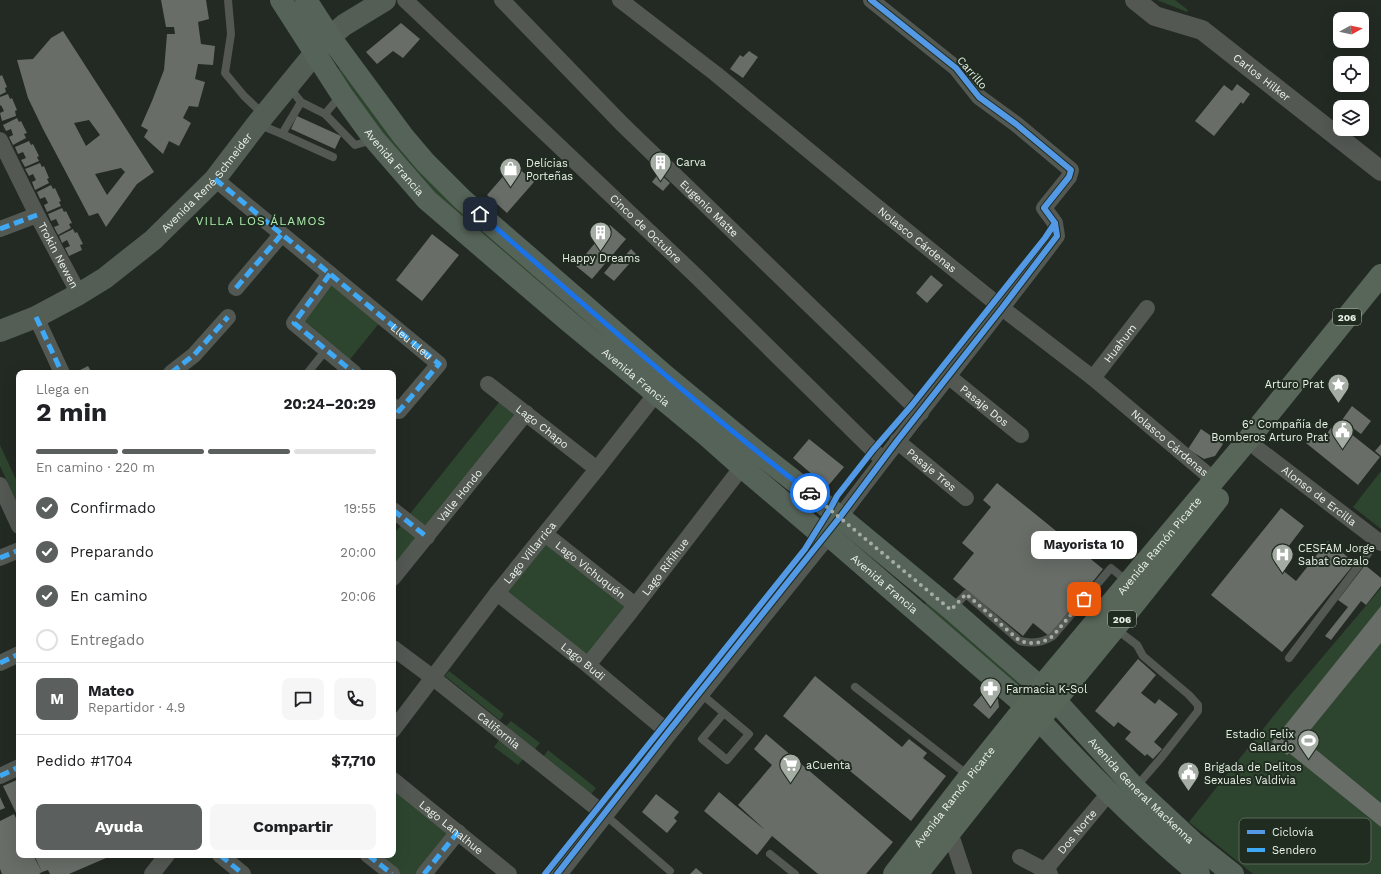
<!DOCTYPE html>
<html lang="es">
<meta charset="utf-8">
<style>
:root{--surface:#fff;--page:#f6f6f6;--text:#202124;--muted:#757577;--line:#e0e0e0;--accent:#5b605e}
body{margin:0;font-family:"Work Sans",sans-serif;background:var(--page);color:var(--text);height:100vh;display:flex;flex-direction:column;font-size:15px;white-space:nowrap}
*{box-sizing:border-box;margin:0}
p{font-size:13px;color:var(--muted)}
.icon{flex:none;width:22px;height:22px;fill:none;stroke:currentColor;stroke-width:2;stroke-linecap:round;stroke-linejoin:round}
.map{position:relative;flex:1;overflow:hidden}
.drawer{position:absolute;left:16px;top:370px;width:380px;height:488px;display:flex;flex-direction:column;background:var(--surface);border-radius:8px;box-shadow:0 4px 16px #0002}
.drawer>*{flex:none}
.needle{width:26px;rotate:82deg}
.fabs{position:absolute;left:1333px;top:12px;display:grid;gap:8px}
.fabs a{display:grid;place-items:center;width:36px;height:36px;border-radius:8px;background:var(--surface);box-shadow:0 4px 16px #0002;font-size:20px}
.pin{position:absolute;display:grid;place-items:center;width:34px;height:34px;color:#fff;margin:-17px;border-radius:8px;box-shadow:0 2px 6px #0006}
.courier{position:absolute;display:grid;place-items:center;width:40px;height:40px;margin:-20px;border:3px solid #1a73e8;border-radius:50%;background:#fff;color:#222;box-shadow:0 1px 5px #0007}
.bubble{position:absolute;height:28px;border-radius:8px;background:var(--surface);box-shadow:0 4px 16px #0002;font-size:13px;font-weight:700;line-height:28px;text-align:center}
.summary em{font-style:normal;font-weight:700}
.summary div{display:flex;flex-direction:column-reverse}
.summary{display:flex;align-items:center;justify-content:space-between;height:68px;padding:0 20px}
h1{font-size:26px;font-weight:700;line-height:30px}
.bar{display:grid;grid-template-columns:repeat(4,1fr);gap:6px 4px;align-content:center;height:48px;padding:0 20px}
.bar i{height:5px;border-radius:3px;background:var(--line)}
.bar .selected{background:var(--accent)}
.bar p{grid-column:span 4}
.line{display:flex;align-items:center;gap:10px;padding:0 20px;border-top:1px solid var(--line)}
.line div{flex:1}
.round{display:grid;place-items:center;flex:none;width:42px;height:42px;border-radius:8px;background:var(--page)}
ol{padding:0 20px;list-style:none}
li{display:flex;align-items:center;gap:12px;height:44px}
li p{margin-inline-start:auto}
li .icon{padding:4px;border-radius:50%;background:var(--accent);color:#fff;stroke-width:4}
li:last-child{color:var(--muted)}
li i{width:22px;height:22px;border:2px solid var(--line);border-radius:50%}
.cta{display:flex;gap:8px;margin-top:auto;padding:8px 20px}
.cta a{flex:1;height:46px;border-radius:8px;background:var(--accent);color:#fff;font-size:16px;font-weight:700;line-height:46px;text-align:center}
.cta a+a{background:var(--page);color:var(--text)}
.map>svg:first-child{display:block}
.green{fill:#2d452e}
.building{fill:#686d68;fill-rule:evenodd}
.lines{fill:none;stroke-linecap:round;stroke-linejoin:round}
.service{stroke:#535853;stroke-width:8}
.minor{stroke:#535853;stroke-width:16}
.tertiary{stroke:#535853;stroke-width:20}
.secondary{stroke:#545e55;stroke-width:22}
.primary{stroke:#566358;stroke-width:22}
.trunk{stroke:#58665a;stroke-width:22}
.quiet{stroke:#3fa9f5;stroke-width:5;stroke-dasharray:10 5;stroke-linecap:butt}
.cycleway-casing{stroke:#202c20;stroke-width:8}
.cycleway{stroke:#5399e6;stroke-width:6}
.done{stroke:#a4aca4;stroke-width:4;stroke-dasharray:0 7.2}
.route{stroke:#1a73e8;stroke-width:5}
.labels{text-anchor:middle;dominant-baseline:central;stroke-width:4;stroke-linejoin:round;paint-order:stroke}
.shield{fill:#202c20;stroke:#adb7ad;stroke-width:1}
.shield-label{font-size:10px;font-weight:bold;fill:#eaf2ea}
.street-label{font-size:11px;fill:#eaf2ea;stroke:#202c20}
.poi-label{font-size:11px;fill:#eaf2ea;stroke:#202c20;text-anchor:start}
.neighbourhood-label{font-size:12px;letter-spacing:1px;fill:#afebb1;stroke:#202c20}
.key{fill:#202c20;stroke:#5d675d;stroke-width:1}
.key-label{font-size:11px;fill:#eaf2ea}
</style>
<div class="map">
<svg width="1381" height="874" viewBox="0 0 1381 874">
<rect width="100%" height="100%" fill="#232923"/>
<path class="green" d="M 1157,0 L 1175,0 L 1188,10 L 1187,12 Z
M 341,66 L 549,286 L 647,377 L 409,171 L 337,72 Z
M 331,280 L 381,321 L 347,363 L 301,322 Z
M 501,400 L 518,415 L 393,569 L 393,535 Z
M 0,445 L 19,486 L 19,507 L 0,466 Z
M 1381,471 L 1381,529 L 1353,507 Z
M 546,540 L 630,608 L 587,660 L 503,592 Z
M 1381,588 L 1381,874 L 1253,874 L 1189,822 L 1287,699 Z
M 928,600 L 1023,681 L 1018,687 L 923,606 Z
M 449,671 L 504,714 L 500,720 L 445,676 Z
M 511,721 L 540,743 L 535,749 L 506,726 Z
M 499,740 L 523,759 L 518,765 L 494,747 Z
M 548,750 L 596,788 L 591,794 L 544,756 Z
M 393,784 L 452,832 L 419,874 L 397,874 L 374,855 L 393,855 Z"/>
<path class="building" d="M 161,0 L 206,0 L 209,19 L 198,22 L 201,44 L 215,46 L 213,65 L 198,64 L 195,79 L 205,82 L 198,107 L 189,106 L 183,118 L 191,123 L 179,146 L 169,141 L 163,154 L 144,137 L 148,130 L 141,126 L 152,101 L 164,70 L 167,34 L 175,34 L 174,27 L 166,27 Z
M 401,23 L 420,39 L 403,58 L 393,51 L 377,64 L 366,52 Z
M 63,31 L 154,172 L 137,184 L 106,227 L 98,213 L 89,216 L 43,129 L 28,98 L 17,60 L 33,59 L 51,38 ZM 89,120 L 100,135 L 86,146 L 74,123 ZM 121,168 L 125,172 L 107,195 L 95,174 Z
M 749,51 L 758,57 L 743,78 L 730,69 L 740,55 L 743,57 Z
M 2,75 L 7,87 L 5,88 L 6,92 L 0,95 L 0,76 Z
M 1237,84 L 1250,94 L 1243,104 L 1241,102 L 1214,136 L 1195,121 L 1224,85 L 1232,91 Z
M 8,94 L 10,99 L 12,98 L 17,110 L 15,111 L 16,116 L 2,121 L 0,113 L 4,111 L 1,105 L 0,106 L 0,97 Z
M 297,116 L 341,136 L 335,149 L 291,129 Z
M 17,118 L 19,122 L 21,121 L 27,133 L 24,134 L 26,138 L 13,145 L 9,137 L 13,135 L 11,129 L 6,131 L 3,125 Z
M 29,141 L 31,145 L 33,144 L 39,156 L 37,157 L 39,161 L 25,167 L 21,160 L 26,158 L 23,152 L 18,154 L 15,147 Z
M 40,163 L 42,167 L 44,166 L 49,178 L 47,179 L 49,183 L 35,190 L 32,182 L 36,180 L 33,174 L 29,176 L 25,169 Z
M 514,164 L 534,182 L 507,213 L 487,195 Z
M 659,173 L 670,183 L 663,191 L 652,182 Z
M 51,185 L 53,189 L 55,188 L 61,201 L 59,202 L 61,206 L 47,212 L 44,205 L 48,203 L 45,197 L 40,199 L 37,192 Z
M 62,208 L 64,212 L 66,211 L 72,223 L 69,224 L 71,228 L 58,235 L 54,227 L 59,225 L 56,219 L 51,221 L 48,214 Z
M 610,225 L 626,239 L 592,279 L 576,266 Z
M 73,229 L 75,233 L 77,232 L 83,244 L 80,245 L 82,250 L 69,256 L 65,248 L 70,246 L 67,240 L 62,243 L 59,236 Z
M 432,234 L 459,255 L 422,301 L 396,280 Z
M 631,249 L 637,255 L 614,281 L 604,273 L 618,256 L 622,259 Z
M 931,275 L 943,285 L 927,303 L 916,293 Z
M 88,366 L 92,373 L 79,373 L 78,371 Z
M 1352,406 L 1371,421 L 1361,434 L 1342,420 Z
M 1336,422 L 1380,457 L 1358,485 L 1306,443 L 1312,436 L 1320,442 Z
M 1201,429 L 1223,444 L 1215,456 L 1204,459 L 1188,449 Z
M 809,439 L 844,467 L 827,487 L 793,458 Z
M 1381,444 L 1381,456 L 1375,451 Z
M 997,483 L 1103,569 L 1049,636 L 1033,623 L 1023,636 L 953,579 L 974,553 L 962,543 L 991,507 L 983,500 Z
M 1281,508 L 1304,526 L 1275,564 L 1296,581 L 1328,541 L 1355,563 L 1282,652 L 1211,595 Z
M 1365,565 L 1381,578 L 1381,586 L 1366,605 L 1361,601 L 1331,640 L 1325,636 L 1348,607 L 1338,600 Z
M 1381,606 L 1381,643 L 1303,739 L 1381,803 L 1381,827 L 1289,753 L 1287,755 L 1272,742 Z
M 1138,659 L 1156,675 L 1141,693 L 1155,704 L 1159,699 L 1178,714 L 1154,742 L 1162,749 L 1153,759 L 1147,754 L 1145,756 L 1125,739 L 1131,732 L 1118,722 L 1114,727 L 1095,711 Z
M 815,676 L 902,747 L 909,739 L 927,753 L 923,758 L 946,776 L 911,821 L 783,716 Z
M 987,689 L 998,699 L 999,707 L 989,719 L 973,705 Z
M 766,734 L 893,842 L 866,874 L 818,874 L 772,836 L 757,855 L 704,811 L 719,792 L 765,830 L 738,805 L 772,765 L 754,749 Z
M 19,779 L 19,817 L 18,817 L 3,786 Z
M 656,794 L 679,812 L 674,818 L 677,821 L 667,833 L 642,812 Z
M 0,797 L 5,808 L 0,810 Z
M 14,814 L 19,824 L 19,855 L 33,855 L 42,872 L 39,874 L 2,874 L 0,869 L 0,821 Z
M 34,855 L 113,855 L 69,874 L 50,874 L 48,870 L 42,872 Z
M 696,868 L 703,874 L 690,874 Z"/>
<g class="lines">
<path class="service" d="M 228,0 L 231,34 L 225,73 L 244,96 L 263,114
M 289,87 L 301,102 L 325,114 L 355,145 L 373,140
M 325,114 L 341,95
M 258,124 L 282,134 L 333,157
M 282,134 L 301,102
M 309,371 L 326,350
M 952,609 L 966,594 L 1020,641 C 1033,644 1043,643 1053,636 L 1111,568 L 1128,582
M 1116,629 L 1137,645 L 1143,656 L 1189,695 L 1198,705 L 1198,711 L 1161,758 L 1136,787
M 1289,658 L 1378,540
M 855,687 L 969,776
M 700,693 L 749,734 L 727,760 L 702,739 L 724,713
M 604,814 L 670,871
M 770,854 L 795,874"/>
<g class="minor">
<path id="s1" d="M 405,0 L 695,275 L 883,460"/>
<path id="s2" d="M 502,0 L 622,124 L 921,413"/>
<path id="s3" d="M 620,0 L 716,74 L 871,202 L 1002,308 L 1093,378 L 1214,480"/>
<path id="s4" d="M 0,140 L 37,215 L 79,294"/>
<path d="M 215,179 L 439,364 L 399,411 L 393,406"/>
<path d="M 0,229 L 37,215"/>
<path d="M 330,274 L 294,323 L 354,373"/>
<path d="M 236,288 L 281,235"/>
<path d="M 36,317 L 62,373"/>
<path d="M 171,373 L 194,355 L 228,317"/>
<path id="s5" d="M 948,376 L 1021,435"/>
<path id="s6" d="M 1093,378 L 1147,308"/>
<path id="s7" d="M 488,384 L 597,469"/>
<path id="s8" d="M 897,441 L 966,498"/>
<path id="s9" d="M 1258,449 L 1381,543"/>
<path d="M 0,485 L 19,526"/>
<path d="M 393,510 L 427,537"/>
<path d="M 840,517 C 911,422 986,330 1057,236 L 1055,223 L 1044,208 L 1069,177 L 1071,170 L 1016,124 L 979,97 L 956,68 L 871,0"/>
<path id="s10" d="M 545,534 L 635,605"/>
<path d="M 0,558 L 19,550"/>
<path id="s11" d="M 393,578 L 526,413"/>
<path id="s12" d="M 497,593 L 588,665 L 668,732"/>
<path id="s13" d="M 393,648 L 432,677 L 604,814"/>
<path d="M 0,663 L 19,654"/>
<path id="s14" d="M 588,665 L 628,615 L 742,467"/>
<path id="s15" d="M 393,730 L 497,593 L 597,469 L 662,386"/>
<path d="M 0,776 L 19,767"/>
<path id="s16" d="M 393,780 L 509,874"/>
<path d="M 950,832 L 964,874"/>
<path d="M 220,855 L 243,874"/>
<path d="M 368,855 L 392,874"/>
<path d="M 1020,857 C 1030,863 1041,867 1050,874"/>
<path id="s17" d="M 1045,870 L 1109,793"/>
<path d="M 152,874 L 167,855"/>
<path d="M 424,874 L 458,832"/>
</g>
<g class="tertiary">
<path id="s18" d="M 1135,0 L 1155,16 L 1202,30 L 1381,171"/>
<path d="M 557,874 L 668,732 L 837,522"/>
</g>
<path class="secondary" id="s19" d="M 0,331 L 36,317 L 79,294 L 105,278 L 153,240 L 215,179 L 257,124 L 315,53 L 330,37 L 344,25 L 385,0"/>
<g class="primary">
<path id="s20" d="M 281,0 L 342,95 L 374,139 L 427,200 L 567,320 L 706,435 L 742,467 L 816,530 L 827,534 L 1027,707 C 1081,765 1137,823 1199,874"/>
<path id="s21" d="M 306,0 L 330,37 L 403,136 L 425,162 L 462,199 L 668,378 L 761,455 L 840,517 L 951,609 L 1055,700 L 1135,788 L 1194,843 L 1233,874"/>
</g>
<g class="trunk">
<path id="s22" d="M 894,874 L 969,777 L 1045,682 L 1247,441 L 1381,275"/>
<path d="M 917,874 L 1031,730 L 1115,628 L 1218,499"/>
</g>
<g class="quiet">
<path id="s23" d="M 215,179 L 439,364 L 399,411 L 393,406"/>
<path d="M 0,229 L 37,215"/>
<path d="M 330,274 L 294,323 L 354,373"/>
<path d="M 236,288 L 281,235"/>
<path d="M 36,317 L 62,373"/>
<path d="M 171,373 L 194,355 L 228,317"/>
<path d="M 393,510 L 427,537"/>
<path d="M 0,558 L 19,550"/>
<path d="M 0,663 L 19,654"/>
<path d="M 0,776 L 19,767"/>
<path d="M 220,855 L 243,874"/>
<path d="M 368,855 L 392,874"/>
<path d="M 424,874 L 458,832"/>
</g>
<defs>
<path id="cycleway" d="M 545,874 L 805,549 L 830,509 L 837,496 L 873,450 L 912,405 L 1045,238 L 1055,223
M 557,874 L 668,732 L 840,517 L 897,441 L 1002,308 L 1057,236 L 1055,223 L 1044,208 L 1069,177 L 1071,170 L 1016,124 L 979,97 L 956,68 L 871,0"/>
</defs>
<use href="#cycleway" class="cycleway-casing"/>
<use href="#cycleway" class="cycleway"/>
</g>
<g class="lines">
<path class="done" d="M 810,493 L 951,610 L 966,594 L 1020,641 C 1033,645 1043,643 1053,636 L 1084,599"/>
<path class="route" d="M 480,214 C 589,309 696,405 810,493"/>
</g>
<defs>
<symbol id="building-pin" viewBox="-11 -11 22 30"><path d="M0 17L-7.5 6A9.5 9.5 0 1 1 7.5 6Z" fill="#a4aca4" stroke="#202c20"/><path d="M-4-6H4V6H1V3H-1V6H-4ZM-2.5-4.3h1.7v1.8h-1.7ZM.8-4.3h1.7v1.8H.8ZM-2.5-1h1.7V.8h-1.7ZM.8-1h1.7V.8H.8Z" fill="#fff"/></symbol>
<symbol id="shop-pin" viewBox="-11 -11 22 30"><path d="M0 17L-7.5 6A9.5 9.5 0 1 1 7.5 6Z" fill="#a4aca4" stroke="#202c20"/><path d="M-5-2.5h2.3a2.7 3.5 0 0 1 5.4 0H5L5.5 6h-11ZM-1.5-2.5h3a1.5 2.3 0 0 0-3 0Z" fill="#fff"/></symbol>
<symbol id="sight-pin" viewBox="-11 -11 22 30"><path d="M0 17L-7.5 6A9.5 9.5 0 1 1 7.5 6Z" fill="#a4aca4" stroke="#202c20"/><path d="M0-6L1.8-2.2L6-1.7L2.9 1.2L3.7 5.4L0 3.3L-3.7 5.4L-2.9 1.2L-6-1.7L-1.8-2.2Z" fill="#fff"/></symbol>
<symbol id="civic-pin" viewBox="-11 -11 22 30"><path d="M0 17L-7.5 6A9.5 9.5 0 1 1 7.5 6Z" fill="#a4aca4" stroke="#202c20"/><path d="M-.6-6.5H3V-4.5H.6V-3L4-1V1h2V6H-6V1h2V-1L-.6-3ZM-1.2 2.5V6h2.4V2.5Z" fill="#fff"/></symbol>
<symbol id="hospital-pin" viewBox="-11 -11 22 30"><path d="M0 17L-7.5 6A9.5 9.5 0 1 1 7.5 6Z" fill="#a4aca4" stroke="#202c20"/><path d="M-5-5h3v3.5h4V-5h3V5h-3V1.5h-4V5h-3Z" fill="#fff"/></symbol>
<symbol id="pharmacy-pin" viewBox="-11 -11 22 30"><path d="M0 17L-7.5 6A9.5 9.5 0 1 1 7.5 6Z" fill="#a4aca4" stroke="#202c20"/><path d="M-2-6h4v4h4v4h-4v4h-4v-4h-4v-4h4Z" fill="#fff"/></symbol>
<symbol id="stadium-pin" viewBox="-11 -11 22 30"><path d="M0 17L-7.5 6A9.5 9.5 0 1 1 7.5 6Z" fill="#a4aca4" stroke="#202c20"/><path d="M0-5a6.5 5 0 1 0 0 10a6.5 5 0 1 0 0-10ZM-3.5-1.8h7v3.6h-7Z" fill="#fff"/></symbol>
<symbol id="supermarket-pin" viewBox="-11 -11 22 30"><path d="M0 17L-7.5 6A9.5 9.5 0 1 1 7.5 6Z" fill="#a4aca4" stroke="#202c20"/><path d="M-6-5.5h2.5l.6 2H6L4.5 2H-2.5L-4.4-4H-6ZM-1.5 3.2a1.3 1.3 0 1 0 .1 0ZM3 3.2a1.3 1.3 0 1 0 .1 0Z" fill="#fff"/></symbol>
</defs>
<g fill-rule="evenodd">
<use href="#building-pin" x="648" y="150" width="25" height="34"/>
<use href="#shop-pin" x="498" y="156" width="25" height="34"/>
<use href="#building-pin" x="588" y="220" width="25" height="34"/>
<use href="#sight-pin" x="1326" y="372" width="25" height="34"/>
<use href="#civic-pin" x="1330" y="418" width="25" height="34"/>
<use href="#hospital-pin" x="1270" y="542" width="25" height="34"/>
<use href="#pharmacy-pin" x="978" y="676" width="25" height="34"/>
<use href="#stadium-pin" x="1296" y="728" width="25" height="34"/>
<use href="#supermarket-pin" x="778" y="752" width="25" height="34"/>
<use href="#civic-pin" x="1176" y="760" width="25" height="34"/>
</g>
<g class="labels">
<g class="shield">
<rect x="1333" y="309" width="28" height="16" rx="3"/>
<rect x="1108" y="611" width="28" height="16" rx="3"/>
</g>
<g class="shield-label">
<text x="1347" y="317">206</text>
<text x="1122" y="619">206</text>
</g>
<g class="street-label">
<text transform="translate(972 73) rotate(49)">Carrillo</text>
<text stroke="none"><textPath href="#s18" startOffset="151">Carlos Hilker</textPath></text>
<text stroke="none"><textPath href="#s20" startOffset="198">Avenida Francia</textPath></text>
<text stroke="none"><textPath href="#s19" startOffset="258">Avenida René Schneider</textPath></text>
<text stroke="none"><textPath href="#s2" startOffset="294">Eugenio Matte</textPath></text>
<text stroke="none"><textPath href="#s1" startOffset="332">Cinco de Octubre</textPath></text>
<text stroke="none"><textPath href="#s3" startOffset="382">Nolasco Cárdenas</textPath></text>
<text stroke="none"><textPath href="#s4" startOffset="129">Trokin Newen</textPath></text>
<text stroke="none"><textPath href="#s23" startOffset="255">Lleu Lleu</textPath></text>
<text stroke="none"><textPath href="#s6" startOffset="44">Huahum</textPath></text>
<text stroke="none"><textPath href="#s20" startOffset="522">Avenida Francia</textPath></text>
<text stroke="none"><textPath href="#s5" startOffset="47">Pasaje Dos</textPath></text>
<text stroke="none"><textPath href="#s7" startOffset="69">Lago Chapo</textPath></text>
<text stroke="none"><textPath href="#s3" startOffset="706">Nolasco Cárdenas</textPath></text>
<text stroke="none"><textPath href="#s8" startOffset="45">Pasaje Tres</textPath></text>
<text stroke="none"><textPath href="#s11" startOffset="106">Valle Hondo</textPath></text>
<text stroke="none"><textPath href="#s9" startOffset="77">Alonso de Ercilla</textPath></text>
<text stroke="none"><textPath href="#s22" startOffset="422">Avenida Ramón Picarte</textPath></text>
<text stroke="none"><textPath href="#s15" startOffset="224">Lago Villarrica</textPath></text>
<text stroke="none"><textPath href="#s14" startOffset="125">Lago Riñihue</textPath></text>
<text stroke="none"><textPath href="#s10" startOffset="58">Lago Vichuquén</textPath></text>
<text stroke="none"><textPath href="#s20" startOffset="846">Avenida Francia</textPath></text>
<text stroke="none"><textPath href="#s12" startOffset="110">Lago Budi</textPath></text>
<text stroke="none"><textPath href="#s13" startOffset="134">California</textPath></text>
<text stroke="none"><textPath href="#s21" startOffset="1155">Avenida General Mackenna</textPath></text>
<text stroke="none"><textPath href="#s22" startOffset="98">Avenida Ramón Picarte</textPath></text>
<text stroke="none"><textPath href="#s16" startOffset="75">Lago Lanalhue</textPath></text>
<text stroke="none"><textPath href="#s17" startOffset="50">Dos Norte</textPath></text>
</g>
<g class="poi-label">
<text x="676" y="162">Carva</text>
<text x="526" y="163">Delícias<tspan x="526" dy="13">Porteñas</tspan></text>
<text x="601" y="258" text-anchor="middle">Happy Dreams</text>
<text x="1324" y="384" text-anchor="end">Arturo Prat</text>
<text x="1328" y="424" text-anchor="end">6° Compañía de<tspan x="1328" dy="13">Bomberos Arturo Prat</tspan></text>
<text x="1298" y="548">CESFAM Jorge<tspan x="1298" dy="13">Sabat Gozalo</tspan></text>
<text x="1006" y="689">Farmacia K-Sol</text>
<text x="1294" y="734" text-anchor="end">Estadio Felix<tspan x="1294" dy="13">Gallardo</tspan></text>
<text x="806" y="765">aCuenta</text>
<text x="1204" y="767">Brigada de Delitos<tspan x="1204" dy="13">Sexuales Valdivia</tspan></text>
</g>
<g class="neighbourhood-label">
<text x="261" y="221">VILLA LOS ÁLAMOS</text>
</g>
</g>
<rect x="1239" y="818" width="132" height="46" rx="6" class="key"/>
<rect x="1247" y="830" width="18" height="4" fill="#5399e6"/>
<rect x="1247" y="848" width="18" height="4" fill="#3fa9f5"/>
<g class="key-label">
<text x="1272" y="836">Ciclovía</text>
<text x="1272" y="854">Sendero</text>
</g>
</svg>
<div class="fabs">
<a><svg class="needle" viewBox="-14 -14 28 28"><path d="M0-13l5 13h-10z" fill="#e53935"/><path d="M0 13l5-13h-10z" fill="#757577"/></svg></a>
<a><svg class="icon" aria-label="locate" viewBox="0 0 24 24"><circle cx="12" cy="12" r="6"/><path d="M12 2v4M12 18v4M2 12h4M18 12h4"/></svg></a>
<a><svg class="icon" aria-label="layers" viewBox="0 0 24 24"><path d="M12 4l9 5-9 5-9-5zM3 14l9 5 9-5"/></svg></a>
</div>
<div class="pin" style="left:1084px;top:599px;background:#ea580c"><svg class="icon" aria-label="bag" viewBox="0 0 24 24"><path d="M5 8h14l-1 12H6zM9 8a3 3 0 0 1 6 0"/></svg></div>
<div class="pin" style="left:480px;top:214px;background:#1f2937"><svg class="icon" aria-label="home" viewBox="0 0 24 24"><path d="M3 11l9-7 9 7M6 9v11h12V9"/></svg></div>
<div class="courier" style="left:810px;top:493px"><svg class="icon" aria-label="car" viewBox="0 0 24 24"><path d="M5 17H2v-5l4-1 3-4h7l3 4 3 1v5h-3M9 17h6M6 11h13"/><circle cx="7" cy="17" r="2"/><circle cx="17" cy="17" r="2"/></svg></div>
<div class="bubble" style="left:1031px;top:531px;width:106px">Mayorista 10</div>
<section class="drawer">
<div class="summary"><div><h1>2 min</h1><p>Llega en</p></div><em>20:24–20:29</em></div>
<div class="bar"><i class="selected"></i><i class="selected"></i><i class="selected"></i><i></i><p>En camino · 220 m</p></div>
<ol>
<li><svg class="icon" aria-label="check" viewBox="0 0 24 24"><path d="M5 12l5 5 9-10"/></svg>Confirmado<p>19:55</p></li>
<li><svg class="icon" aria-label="check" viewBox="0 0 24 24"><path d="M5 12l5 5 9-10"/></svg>Preparando<p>20:00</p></li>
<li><svg class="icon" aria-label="check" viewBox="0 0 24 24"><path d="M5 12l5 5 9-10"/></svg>En camino<p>20:06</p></li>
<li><i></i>Entregado</li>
</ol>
<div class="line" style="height:72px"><b class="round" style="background:var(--accent);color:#fff">M</b><div><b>Mateo</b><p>Repartidor · 4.9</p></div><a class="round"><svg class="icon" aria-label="chat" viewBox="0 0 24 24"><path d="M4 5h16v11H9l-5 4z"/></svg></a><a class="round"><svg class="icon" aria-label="phone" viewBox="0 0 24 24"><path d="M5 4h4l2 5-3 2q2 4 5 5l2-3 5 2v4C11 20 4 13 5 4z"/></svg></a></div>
<div class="line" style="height:52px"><div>Pedido #1704</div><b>$7,710</b></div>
<div class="cta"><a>Ayuda</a><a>Compartir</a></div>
</section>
</div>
